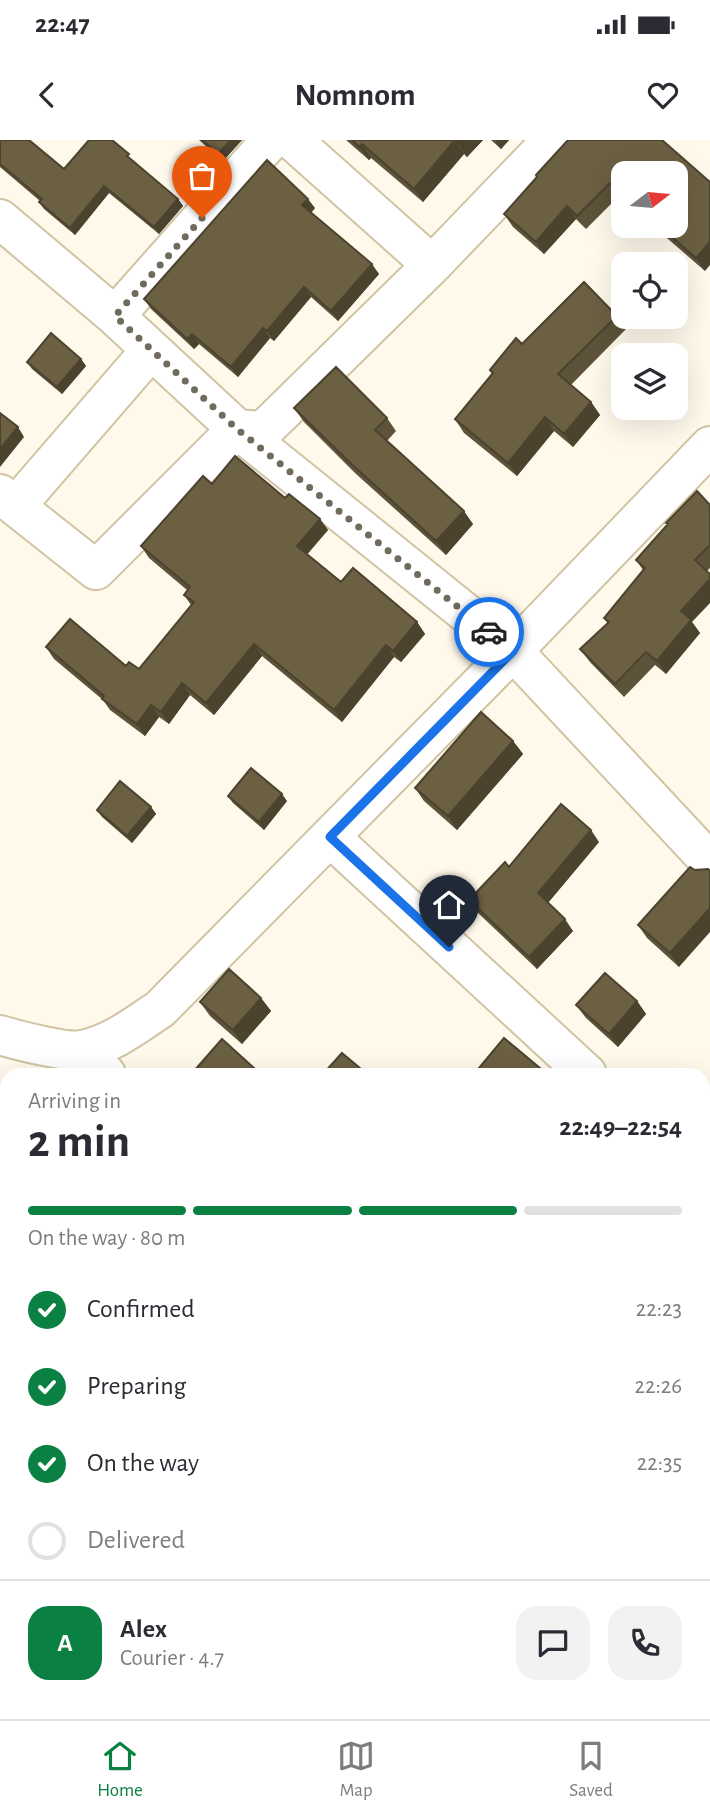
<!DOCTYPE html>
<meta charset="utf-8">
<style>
:root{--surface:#fff;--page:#f2f2f3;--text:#2b2b33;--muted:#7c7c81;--line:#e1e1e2;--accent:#0b8043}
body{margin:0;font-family:"Alegreya Sans",sans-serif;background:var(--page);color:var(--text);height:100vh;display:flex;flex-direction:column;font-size:26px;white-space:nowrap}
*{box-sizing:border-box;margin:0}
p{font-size:23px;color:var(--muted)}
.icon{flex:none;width:38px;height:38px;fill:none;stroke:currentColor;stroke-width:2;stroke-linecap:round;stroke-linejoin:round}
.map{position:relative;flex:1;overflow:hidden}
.side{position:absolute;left:0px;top:928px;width:710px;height:653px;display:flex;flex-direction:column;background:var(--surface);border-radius:21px 21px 0 0;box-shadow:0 7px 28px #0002}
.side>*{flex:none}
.needle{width:46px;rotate:74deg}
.buttons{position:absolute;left:611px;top:21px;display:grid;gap:14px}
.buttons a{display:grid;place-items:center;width:77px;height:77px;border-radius:14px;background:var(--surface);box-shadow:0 7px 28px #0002;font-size:35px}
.pin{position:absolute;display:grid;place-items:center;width:60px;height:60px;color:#fff;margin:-72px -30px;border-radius:50% 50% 50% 0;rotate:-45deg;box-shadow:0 0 7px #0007}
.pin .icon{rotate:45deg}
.courier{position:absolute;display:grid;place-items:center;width:70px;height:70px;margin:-35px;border:5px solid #1a73e8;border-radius:50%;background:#fff;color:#222;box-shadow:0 2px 9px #0007}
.headline em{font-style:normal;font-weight:700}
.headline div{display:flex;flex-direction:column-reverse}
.headline{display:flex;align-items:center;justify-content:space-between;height:119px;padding:0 28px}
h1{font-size:46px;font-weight:700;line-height:52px}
.bar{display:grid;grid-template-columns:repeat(4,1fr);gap:10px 7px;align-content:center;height:84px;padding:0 28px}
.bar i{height:9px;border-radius:5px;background:var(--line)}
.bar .on{background:var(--accent)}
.bar p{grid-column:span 4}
.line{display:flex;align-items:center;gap:18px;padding:0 28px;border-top:2px solid var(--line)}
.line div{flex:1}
.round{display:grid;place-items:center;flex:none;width:74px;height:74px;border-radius:21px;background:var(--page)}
ol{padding:0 28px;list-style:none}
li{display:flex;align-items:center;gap:21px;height:77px}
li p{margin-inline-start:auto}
li .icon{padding:7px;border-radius:50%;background:var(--accent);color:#fff;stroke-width:4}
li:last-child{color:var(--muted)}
li i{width:38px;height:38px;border:4px solid var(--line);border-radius:50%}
.status{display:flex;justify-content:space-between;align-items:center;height:49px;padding:0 35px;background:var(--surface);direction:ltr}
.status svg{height:19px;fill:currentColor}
header{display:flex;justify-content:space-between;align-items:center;height:91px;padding:0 28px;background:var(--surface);font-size:32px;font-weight:700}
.tab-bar{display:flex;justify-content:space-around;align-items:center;height:98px;border-top:2px solid var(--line);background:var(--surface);font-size:19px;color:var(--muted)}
.tab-bar a{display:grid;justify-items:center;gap:4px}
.tab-bar .on{color:var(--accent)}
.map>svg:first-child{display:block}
.green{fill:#d6c9ad}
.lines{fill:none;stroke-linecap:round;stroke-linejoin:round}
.minor-casing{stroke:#d1c3a3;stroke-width:42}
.major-casing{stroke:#d1c3a3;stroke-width:42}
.minor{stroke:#fff;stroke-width:38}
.major{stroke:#fff;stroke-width:38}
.wall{fill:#5d533a}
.shaded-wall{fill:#4c432f}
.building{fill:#6c6043;stroke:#4c432f;stroke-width:2}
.done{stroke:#716b5e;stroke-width:7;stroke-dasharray:0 12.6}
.route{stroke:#1a73e8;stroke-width:9}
</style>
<div class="status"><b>22:47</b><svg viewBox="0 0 49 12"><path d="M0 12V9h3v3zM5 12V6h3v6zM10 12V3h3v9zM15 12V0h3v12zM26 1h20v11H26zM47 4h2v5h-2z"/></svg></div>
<header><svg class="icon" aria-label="back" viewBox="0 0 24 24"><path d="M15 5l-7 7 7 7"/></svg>Nomnom<svg class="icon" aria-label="heart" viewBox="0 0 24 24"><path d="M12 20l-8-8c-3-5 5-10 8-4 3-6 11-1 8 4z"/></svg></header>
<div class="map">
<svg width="710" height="1579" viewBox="0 0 710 1579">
<rect width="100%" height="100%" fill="#fff9ec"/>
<path class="green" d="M 0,950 L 7,951 L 7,1573 L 704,1573 L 704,1357 L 710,1361 L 710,1579 L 0,1579 Z"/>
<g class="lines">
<defs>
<path id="minor" d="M 292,0 L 432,125
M 552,0 L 432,125 L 263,291 L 237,289 L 513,511 L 710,722
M 0,79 L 115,176 L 237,289 L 96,430 L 0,354
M 115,176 L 271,0
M 16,366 L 151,210
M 330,697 L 587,934
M 80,911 L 106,934
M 704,1014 L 710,1007
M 0,1098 L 7,1089
M 704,1192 L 710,1197
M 704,1323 L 710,1324
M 0,1471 L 7,1476
M 115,1579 L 119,1573"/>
<path id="major" d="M 0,895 C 16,900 67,913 82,910 C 110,905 136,885 160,869 L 513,511 L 710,306"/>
</defs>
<use href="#minor" class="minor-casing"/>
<use href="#major" class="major-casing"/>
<use href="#minor" class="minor"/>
<use href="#major" class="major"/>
</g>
<path class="wall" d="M 0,0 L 64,29 L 134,21 L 133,22 L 178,59 L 183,66 L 159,94 L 109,53 L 75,95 L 44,69 L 39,62 L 40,61 L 0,27 Z
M 199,0 L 242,0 L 223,21 Z
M 346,0 L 483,0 L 467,17 L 464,14 L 423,62 L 371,18 L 369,20 Z
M 491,0 L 509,0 L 501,9 Z
M 662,0 L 705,131 L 653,86 L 676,86 L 623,33 L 623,59 L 619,56 L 586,89 L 576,79 L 544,114 L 513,87 L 504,74 Z
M 315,68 L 311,73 L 379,134 L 338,181 L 311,157 L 274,201 L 270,198 L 238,237 L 199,204 L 194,209 L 151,169 L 144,159 Z
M 617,176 L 626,189 L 571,245 L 591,262 L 600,275 L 573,307 L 554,291 L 517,336 L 464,293 L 455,279 L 492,234 L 490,230 L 522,204 Z
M 81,219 L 86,226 L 62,254 L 32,229 L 27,222 Z
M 294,268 L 387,278 L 396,291 L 387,301 L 473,384 L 446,415 L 355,333 L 304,282 Z
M 212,344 L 285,358 L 320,379 L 328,390 L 307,414 L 341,442 L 417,482 L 425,494 L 401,522 L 394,517 L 342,582 L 262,516 L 214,575 L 190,555 L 169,584 L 159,577 L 145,596 L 110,570 L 103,560 L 54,519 L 46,507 L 139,529 L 191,465 L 184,455 L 187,450 L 149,418 L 141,406 Z
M 710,365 L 710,428 L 707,431 L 692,482 L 700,493 L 666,534 L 655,525 L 624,557 L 590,522 L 580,509 L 608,484 L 604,478 L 643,430 L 636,420 Z
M 513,601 L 523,614 L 457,690 L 424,661 L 415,648 Z
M 228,656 L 287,661 L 264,690 L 233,663 Z
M 151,667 L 156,674 L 132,703 L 102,677 L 97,670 Z
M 599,702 L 548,763 L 573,791 L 537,829 L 477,772 L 469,760 L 509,727 Z
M 690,727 L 679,827 L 647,798 L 638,785 Z
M 261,858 L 271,871 L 242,904 L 210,876 L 200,862 Z
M 637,861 L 646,874 L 618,907 L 586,878 L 576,865 Z"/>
<path class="shaded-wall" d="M 231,0 L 242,0 L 223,21 L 218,14 Z
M 455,0 L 464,14 L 423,62 L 414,49 Z
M 461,0 L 483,0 L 467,17 L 458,3 Z
M 495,0 L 509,0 L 501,9 Z
M 362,4 L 371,18 L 369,20 L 359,7 Z
M 104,46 L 109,53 L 75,95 L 70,88 Z
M 178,59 L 183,66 L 159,94 L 154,87 Z
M 308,59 L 315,68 L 309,75 L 302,65 Z
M 567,66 L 576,79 L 544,114 L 536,102 Z
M 710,102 L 710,125 L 705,131 L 696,118 Z
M 372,124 L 379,134 L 338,181 L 331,171 Z
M 304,147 L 311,157 L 274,201 L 267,191 Z
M 263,188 L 270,198 L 238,237 L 231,227 Z
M 192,194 L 199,204 L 194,209 L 187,199 Z
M 81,219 L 86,226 L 62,254 L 57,247 Z
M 591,262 L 600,275 L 573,307 L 564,294 Z
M 545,277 L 554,291 L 517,336 L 508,323 Z
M 18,287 L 24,297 L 0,327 L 0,309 Z
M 464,371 L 473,384 L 446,415 L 436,401 Z
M 320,379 L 328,390 L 305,417 L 297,406 Z
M 710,439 L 710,463 L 692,482 L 700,493 L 666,534 L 657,521 L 681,471 Z
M 417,482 L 425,494 L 401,522 L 393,511 Z
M 254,504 L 262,516 L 214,575 L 206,563 Z
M 386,505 L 394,517 L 342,582 L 334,570 Z
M 182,543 L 190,555 L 169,584 L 161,572 Z
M 151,565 L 159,577 L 145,596 L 137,584 Z
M 513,601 L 523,614 L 457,690 L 448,676 Z
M 282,654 L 287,661 L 264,690 L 259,682 Z
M 151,667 L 156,674 L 132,703 L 127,696 Z
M 591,690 L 599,702 L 546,765 L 538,753 Z
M 710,768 L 710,792 L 679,827 L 670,813 Z
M 565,779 L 573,791 L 537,829 L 529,817 Z
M 261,858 L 271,871 L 242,904 L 233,890 Z
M 637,861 L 646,874 L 618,907 L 609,894 Z
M 254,928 L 259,934 L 248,934 Z
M 710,1096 L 710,1120 L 707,1125 L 704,1120 L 704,1104 Z"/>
<path class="building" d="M 0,0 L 29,0 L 64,29 L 89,0 L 112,0 L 129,14 L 127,16 L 178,59 L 154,87 L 104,46 L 70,88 L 39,62 L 42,59 L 0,24 Z
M 202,0 L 231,0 L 218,14 Z
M 352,0 L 461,0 L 458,3 L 455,0 L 414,49 L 362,4 L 359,7 Z
M 568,0 L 662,0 L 710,42 L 710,102 L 696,118 L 659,86 L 676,86 L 676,33 L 623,33 L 623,54 L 610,43 L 577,76 L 567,66 L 536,102 L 504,74 L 537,37 L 536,35 Z
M 267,20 L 308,59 L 302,65 L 372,124 L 331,171 L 304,147 L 267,191 L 263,188 L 231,227 L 192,194 L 187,199 L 144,159 Z
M 584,142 L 617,176 L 558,234 L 591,262 L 564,294 L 545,277 L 508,323 L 455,279 L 493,233 L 490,230 L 516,198 L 522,204 Z
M 51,193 L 81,219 L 57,247 L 27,222 Z
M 336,227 L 387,278 L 375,290 L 464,371 L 436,401 L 346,319 L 294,268 Z
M 0,273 L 18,287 L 0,309 Z
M 235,316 L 285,358 L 289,354 L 320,379 L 297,406 L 341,442 L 353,428 L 417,482 L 393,511 L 386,505 L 334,570 L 254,504 L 206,563 L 182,543 L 161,572 L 151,565 L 137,584 L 102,559 L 104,556 L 46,507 L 70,479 L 126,526 L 129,522 L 139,529 L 194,462 L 184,455 L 190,447 L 141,406 L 203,336 L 212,344 Z
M 697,351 L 710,365 L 710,405 L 695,420 L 710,434 L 710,439 L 681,471 L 691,480 L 657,521 L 646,512 L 615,544 L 580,509 L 609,482 L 604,478 L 645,428 L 636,420 L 668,384 L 666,383 Z
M 481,572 L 513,601 L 448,676 L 415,648 Z
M 251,628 L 282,654 L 259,682 L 228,656 Z
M 120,641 L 151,667 L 127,696 L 97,670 Z
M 561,664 L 591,690 L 538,753 L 565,779 L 529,817 L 469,760 L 505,722 L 509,727 Z
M 690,727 L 695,730 L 708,729 L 710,731 L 710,768 L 670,813 L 638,785 Z
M 229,829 L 261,858 L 233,890 L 200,862 Z
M 605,833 L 637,861 L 609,894 L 576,865 Z
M 504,898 L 547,934 L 474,934 Z
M 222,899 L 254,928 L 248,934 L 197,934 L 194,931 Z
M 342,913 L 367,934 L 323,934 Z
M 704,1056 L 710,1061 L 710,1096 L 704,1104 Z
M 710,1222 L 710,1241 L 704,1235 L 704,1230 Z"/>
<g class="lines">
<path class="done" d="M 202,78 L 115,176 L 237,289 L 489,492"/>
<path class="route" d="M 449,807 L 330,697 L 513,511 L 489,492"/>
</g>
</svg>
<div class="buttons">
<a><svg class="needle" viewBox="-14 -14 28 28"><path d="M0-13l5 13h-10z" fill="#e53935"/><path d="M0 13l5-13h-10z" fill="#7c7c81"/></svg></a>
<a><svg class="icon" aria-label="locate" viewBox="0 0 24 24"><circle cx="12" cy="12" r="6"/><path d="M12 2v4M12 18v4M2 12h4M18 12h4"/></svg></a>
<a><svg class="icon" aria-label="layers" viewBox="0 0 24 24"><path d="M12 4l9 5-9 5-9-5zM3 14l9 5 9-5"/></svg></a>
</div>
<div class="pin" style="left:202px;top:78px;background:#ea580c"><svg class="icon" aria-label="bag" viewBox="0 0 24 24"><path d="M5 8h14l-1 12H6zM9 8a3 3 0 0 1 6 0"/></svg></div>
<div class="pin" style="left:449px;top:807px;background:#1f2937"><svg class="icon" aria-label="home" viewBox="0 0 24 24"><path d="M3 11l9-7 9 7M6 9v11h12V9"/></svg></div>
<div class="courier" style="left:489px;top:492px"><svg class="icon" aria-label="car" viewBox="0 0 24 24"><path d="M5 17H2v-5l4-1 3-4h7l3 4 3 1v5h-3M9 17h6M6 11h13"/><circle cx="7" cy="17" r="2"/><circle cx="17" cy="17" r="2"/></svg></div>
<section class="side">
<div class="headline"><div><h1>2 min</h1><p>Arriving in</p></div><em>22:49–22:54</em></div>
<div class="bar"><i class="on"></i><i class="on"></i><i class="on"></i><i></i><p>On the way · 80 m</p></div>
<ol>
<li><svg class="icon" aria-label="check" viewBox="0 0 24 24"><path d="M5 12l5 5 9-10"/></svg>Confirmed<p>22:23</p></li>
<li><svg class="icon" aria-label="check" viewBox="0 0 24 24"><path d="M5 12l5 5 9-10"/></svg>Preparing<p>22:26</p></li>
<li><svg class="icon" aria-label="check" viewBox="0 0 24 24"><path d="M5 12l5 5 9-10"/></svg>On the way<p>22:35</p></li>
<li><i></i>Delivered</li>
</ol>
<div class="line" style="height:126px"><b class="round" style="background:var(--accent);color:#fff">A</b><div><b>Alex</b><p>Courier · 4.7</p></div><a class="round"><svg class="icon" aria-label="chat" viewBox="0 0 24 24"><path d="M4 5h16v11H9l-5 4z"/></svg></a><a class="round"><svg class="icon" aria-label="phone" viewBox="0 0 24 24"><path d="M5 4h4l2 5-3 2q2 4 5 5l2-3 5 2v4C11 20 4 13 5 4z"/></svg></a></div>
</section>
</div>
<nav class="tab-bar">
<a class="on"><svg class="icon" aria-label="home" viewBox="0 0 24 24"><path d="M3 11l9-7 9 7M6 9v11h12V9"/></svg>Home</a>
<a><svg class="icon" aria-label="map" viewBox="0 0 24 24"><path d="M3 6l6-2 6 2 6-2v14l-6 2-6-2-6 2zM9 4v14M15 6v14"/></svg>Map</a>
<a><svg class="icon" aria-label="saved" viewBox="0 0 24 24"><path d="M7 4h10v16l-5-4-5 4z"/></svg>Saved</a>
</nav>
